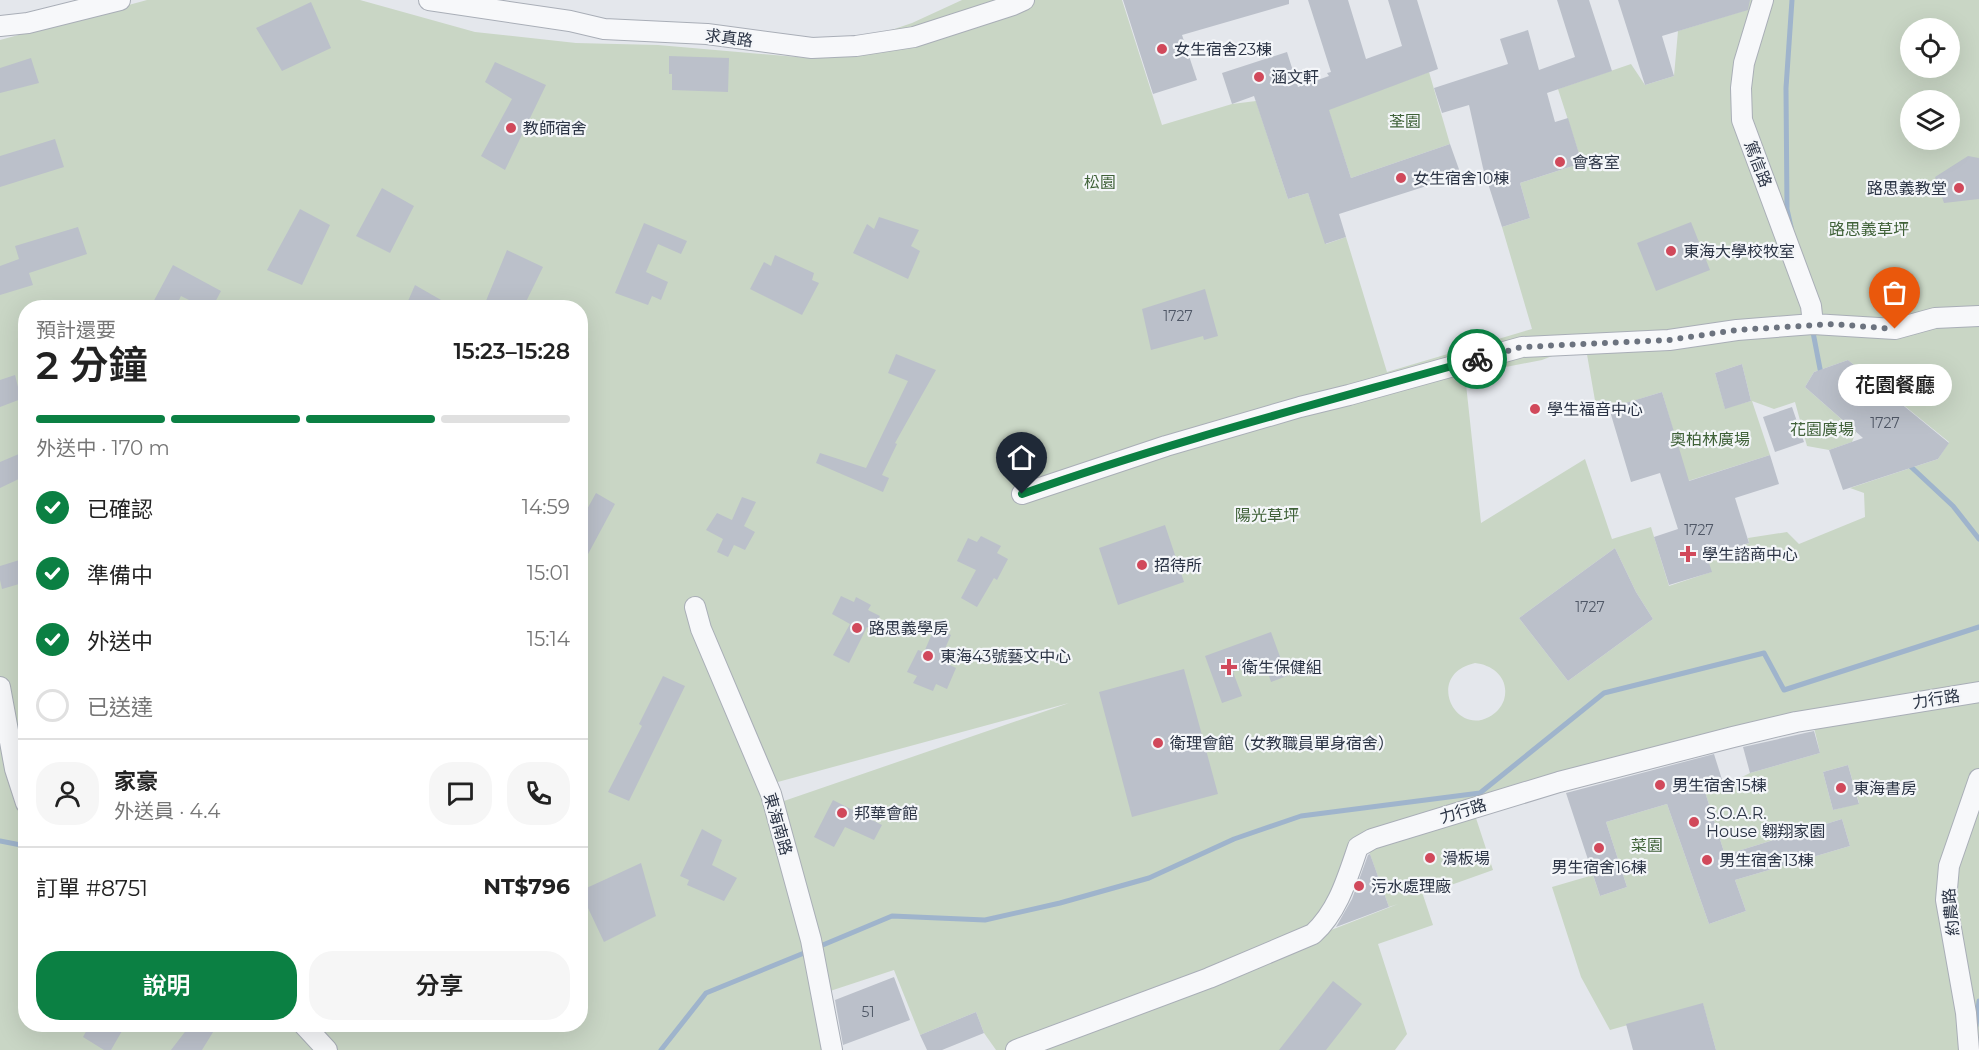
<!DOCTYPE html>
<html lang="zh-TW">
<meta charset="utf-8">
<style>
:root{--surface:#fff;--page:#f6f6f6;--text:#222;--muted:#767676;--line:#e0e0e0;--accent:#0b8043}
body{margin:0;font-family:Montserrat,"Noto Sans TC",sans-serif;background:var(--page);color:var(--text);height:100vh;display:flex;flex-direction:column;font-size:22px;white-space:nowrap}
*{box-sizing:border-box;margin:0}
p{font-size:20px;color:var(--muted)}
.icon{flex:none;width:33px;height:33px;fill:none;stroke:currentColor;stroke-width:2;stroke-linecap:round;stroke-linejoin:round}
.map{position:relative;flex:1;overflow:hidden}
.drawer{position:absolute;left:18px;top:300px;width:570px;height:732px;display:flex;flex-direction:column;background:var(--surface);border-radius:24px;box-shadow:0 6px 24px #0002}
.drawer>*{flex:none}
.buttons{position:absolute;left:1900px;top:18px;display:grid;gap:12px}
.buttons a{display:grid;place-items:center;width:60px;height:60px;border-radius:50%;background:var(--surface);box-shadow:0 6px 24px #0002;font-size:30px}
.pin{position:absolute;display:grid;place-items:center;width:51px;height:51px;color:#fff;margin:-62px -26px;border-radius:50% 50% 50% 0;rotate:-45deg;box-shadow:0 0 6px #0007}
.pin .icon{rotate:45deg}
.courier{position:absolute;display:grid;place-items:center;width:60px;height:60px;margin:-30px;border:4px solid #0b8043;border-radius:50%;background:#fff;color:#222;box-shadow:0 2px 8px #0007}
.bubble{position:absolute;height:42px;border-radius:21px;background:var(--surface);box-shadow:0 6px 24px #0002;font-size:20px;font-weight:600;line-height:42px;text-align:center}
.head em{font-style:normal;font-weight:600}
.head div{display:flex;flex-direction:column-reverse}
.head{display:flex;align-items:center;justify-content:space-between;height:102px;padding:0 18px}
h1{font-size:39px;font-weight:600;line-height:45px}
.bar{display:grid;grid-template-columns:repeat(4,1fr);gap:9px 6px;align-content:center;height:72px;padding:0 18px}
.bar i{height:8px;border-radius:4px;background:var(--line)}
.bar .on{background:var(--accent)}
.bar p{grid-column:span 4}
.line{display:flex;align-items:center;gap:15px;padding:0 18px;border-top:2px solid var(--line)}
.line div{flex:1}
.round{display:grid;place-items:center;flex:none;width:63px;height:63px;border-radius:24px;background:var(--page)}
ol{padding:0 18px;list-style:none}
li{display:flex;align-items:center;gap:18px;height:66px}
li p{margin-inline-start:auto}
li .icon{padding:6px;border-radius:50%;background:var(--accent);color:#fff;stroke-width:4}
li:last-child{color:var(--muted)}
li i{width:33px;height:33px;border:3px solid var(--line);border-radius:50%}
.cta{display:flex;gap:12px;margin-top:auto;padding:12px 18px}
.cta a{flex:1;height:69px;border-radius:24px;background:var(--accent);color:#fff;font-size:24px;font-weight:600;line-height:69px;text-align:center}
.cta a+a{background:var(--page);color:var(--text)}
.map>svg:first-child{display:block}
.green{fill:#c9d6c5;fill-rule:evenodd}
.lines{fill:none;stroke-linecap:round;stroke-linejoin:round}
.stream{stroke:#9fb4cc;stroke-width:5}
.building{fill:#bbc0ca}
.minor-casing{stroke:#a9aeb7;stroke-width:22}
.minor{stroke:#f7f8fa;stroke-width:20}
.done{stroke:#6c737f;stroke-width:6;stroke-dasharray:0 10.8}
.route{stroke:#0b8043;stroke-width:8}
.poi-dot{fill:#d1495b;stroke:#f4f6f9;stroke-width:2}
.labels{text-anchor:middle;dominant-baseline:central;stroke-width:4.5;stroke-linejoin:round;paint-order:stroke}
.number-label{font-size:14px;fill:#4f5766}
.street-label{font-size:16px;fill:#2b3445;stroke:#f4f6f9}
.poi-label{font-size:16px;fill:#2b3445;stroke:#f4f6f9;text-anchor:start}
.park-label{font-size:16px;fill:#3f6138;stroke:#f4f6f9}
</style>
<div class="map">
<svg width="1979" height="1050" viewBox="0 0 1979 1050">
<rect width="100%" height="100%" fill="#e4e7ec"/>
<path class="green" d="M 147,0 L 360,0 L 475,32 L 576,43 L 658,45 L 809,58 L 912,23 L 962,0 L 1122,0 L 1162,125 L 1232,104 L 1256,101 L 1288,199 L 1308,193 L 1326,244 L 1346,237 L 1387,372 L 1532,329 L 1502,227 L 1530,218 L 1520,183 L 1582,163 L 1558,89 L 1631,64 L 1645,85 L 1674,76 L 1678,31 L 1743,11 L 1747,0 L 1979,0 L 1979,1050 L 1716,1050 L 1703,1004 L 1610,1030 L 1581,977 L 1552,887 L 1593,875 L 1600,896 L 1627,887 L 1606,822 L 1667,804 L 1709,924 L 1746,911 L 1735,880 L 1850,846 L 1842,819 L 1725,855 L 1705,792 L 1724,786 L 1750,773 L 1820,753 L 1812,719 L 1473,809 L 1493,870 L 1423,895 L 1433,925 L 1378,944 L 1407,1034 L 1395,1050 L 996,1050 L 984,1033 L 976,1012 L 920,1035 L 894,970 L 821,994 L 832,1050 L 0,1050 L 0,40 ZM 1911,28 L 1950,28 L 1950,68 L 1911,68 ZM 1911,100 L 1950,100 L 1950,140 L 1911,140 ZM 26,308 L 580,308 L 580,1024 L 26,1024 ZM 1585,343 L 1597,412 L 1662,392 L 1688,481 L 1770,455 L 1752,401 L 1774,409 L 1795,402 L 1807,446 L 1829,450 L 1852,442 L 1856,432 L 1805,387 L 1814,372 L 1848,360 L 1949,442 L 1938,459 L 1850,488 L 1864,493 L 1865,517 L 1799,544 L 1787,532 L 1748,538 L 1749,543 L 1707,557 L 1711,572 L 1669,586 L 1651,527 L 1612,539 L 1585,459 L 1481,523 L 1465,375 L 1542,360 ZM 1742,364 L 1751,401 L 1725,408 L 1715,373 ZM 1615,548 L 1636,592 L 1653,619 L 1568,681 L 1519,618 ZM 1475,663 C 1494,665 1510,679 1504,700 C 1501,708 1496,713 1489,717 C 1454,736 1425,674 1475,663 ZM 1069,703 L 781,802 L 774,783 ZM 1848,765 L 1859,803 L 1833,810 L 1823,772 ZM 1367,846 L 1389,907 L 1398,904 L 1259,958 L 1302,939 Z
M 1429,72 L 1450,144 L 1351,178 L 1328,109 Z"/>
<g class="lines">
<path class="stream" d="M 1791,227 L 1787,209 L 1786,88 L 1792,0
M 1812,327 L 1821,374
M 1908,464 L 1953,506 L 1979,539
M 0,841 L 26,846
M 818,947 L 892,916 L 985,920 L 1060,903 L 1149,878 L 1234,839 L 1301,816 L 1480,793 L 1604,693 L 1764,653 L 1784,690 L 1979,627
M 1976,1026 L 1979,1001
M 661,1050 L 706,993 L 809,951"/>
</g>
<path class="building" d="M 1123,0 L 1289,0 L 1289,4 L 1182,35 L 1197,80 L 1153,94 Z
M 1308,0 L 1348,0 L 1366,59 L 1402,46 L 1388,0 L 1417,0 L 1438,69 L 1329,110 L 1351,178 L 1450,144 L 1461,175 L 1339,214 L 1346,237 L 1325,244 L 1308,193 L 1288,199 L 1254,96 L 1232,104 L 1222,73 L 1287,52 L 1298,87 L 1329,76 L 1327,73 L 1331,72 Z
M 1557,0 L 1589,0 L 1612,71 L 1547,93 L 1555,122 L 1568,118 L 1582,163 L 1520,183 L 1530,218 L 1502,227 L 1483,168 L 1469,105 L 1442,113 L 1434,88 L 1508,64 L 1500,39 L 1528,30 L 1539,70 L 1575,57 Z
M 1618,0 L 1750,0 L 1748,10 L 1662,36 L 1674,76 L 1645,85 Z
M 311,2 L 331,48 L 282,71 L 256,28 Z
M 669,56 L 729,58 L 728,92 L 672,90 L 672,74 L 669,74 Z
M 31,58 L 39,83 L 0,93 L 0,68 Z
M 495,62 L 546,85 L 505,170 L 481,156 L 512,99 L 485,82 Z
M 55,139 L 64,167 L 0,187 L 0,156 Z
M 1968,156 L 1979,158 L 1979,199 L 1944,203 L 1935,177 Z
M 382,188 L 414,206 L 390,253 L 356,236 Z
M 300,209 L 330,225 L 302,285 L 267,270 Z
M 879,217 L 919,230 L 911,246 L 920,251 L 908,279 L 853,253 L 867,224 L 874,229 Z
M 1691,222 L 1710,270 L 1656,291 L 1637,243 Z
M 644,223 L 687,241 L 681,254 L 658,244 L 646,272 L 668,282 L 661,300 L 652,296 L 648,305 L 615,293 Z
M 78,227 L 87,254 L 29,273 L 33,285 L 0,295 L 0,266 L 19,259 L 15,246 Z
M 507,250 L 543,267 L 523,308 L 483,308 Z
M 775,255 L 814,273 L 812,280 L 819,283 L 802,315 L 750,289 L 764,262 L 771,266 Z
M 173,265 L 221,291 L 212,308 L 205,308 L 181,296 L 175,308 L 150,308 Z
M 415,285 L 455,308 L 405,308 Z
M 1205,289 L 1218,336 L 1204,340 L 1203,336 L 1151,350 L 1142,309 Z
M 896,354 L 936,370 L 895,443 L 897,444 L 882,475 L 889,478 L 883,492 L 816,463 L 820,453 L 866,468 L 908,381 L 888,373 Z
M 1848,360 L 1949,443 L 1938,459 L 1843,490 L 1829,450 L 1863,438 L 1805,387 L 1814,372 Z
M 1742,364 L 1751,401 L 1725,409 L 1715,373 Z
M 15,375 L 21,399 L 0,407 L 0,380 Z
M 1662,392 L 1689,481 L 1770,455 L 1779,484 L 1735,498 L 1749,543 L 1707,557 L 1712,572 L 1669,585 L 1654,537 L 1678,529 L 1660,473 L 1631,482 L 1609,408 Z
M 1792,407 L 1804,442 L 1775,452 L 1763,417 Z
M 26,451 L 26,468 L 21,470 L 23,477 L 0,488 L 0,462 Z
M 596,493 L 615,504 L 580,569 L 580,522 Z
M 742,497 L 756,502 L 744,526 L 755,532 L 745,550 L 734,545 L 728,557 L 717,552 L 723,539 L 706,530 L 717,513 L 732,520 Z
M 1165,525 L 1184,582 L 1118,605 L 1099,548 Z
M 981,536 L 1001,546 L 997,553 L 1008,559 L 997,580 L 994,578 L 977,607 L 961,598 L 976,570 L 957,561 L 968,538 L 977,542 Z
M 1615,548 L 1636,592 L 1653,619 L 1568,681 L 1519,618 Z
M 26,558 L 26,582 L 2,589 L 0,580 L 0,566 Z
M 841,596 L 854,602 L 856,597 L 871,605 L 868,610 L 880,616 L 872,630 L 867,627 L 849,663 L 833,655 L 850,624 L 832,614 Z
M 935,627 L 951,635 L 940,660 L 956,668 L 947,689 L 936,684 L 933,691 L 913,683 L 917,676 L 907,672 L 918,650 L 924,652 Z
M 1271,632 L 1287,676 L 1271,682 L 1264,661 L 1233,672 L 1242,696 L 1222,703 L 1205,656 Z
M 1184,669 L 1218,794 L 1132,817 L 1099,692 Z
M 663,676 L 685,686 L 629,801 L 608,792 L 642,726 L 639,724 Z
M 1814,731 L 1820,753 L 1750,773 L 1743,747 Z
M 1714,754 L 1724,786 L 1705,792 L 1725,855 L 1842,819 L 1850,846 L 1735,880 L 1746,911 L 1709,924 L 1667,804 L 1606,822 L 1627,887 L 1600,896 L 1566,793 Z
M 1848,765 L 1859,804 L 1833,810 L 1823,772 Z
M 833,800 L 882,825 L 874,840 L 845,827 L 834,847 L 814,837 Z
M 702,829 L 722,840 L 712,865 L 737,878 L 724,901 L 687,885 L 689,880 L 680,876 Z
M 1370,854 L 1389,907 L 1336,927 L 1352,899 L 1368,855 Z
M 641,863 L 656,916 L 604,942 L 580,891 Z
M 894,977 L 910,1020 L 843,1045 L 835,1000 Z
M 1333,981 L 1362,1004 L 1326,1050 L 1279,1050 Z
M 1703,1003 L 1716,1050 L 1633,1050 L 1626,1024 Z
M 976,1012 L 984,1033 L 942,1050 L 927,1050 L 920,1035 Z
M 90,1024 L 126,1024 L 111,1050 L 104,1050 L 83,1037 Z
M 191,1024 L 218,1024 L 202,1050 L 171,1050 Z"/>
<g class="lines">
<defs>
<path id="minor" d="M 429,0 L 570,21 L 604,29 L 707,34 L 812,48 L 856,46 L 914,37 L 1013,5 L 1024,0
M 1763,0 L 1744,63 L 1741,88 L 1742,120 L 1811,306 L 1813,324
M 0,26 L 28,23 L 120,0
M 1022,494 L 1166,446 L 1300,407 L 1349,395 L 1522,347 L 1669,340 L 1737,330 L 1813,324 L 1895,329 L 1935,318 L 1979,316
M 695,607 L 701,629 L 771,794 L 811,940 L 832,1050
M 0,687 L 15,769 L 26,803
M 303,1024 L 327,1050
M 1016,1050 L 1209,978 L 1313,934 C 1338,911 1347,879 1358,847 L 1372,839 L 1559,782 L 1733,737 L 1796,722 L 1979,692
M 1969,1050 L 1966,1013 L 1946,900 L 1949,866 L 1979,779"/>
</defs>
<use href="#minor" class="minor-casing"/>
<use href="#minor" class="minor"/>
</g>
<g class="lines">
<path class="done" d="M 1477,359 L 1522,347 L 1669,340 L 1737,330 L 1833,324 L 1895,329"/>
<path class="route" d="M 1022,494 C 1172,441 1325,402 1477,359"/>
</g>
<g class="poi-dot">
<circle cx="1162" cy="49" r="6"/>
<circle cx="1259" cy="77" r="6"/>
<circle cx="511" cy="128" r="6"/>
<circle cx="1560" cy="162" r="6"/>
<circle cx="1401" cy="178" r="6"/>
<circle cx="1959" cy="188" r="6"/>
<circle cx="1671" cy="251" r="6"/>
<circle cx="1535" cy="409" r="6"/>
<path d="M1685 545h6v6h6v6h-6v6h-6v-6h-6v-6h6z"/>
<circle cx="1142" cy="565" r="6"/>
<circle cx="857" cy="628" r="6"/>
<circle cx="928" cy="656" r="6"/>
<path d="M1226 658h6v6h6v6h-6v6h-6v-6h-6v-6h6z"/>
<circle cx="1158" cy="743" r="6"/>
<circle cx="1660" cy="785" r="6"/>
<circle cx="1841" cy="788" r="6"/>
<circle cx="842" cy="813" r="6"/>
<circle cx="1694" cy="822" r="6"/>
<circle cx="1599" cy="848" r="6"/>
<circle cx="1430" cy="858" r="6"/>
<circle cx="1707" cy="860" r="6"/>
<circle cx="1359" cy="886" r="6"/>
</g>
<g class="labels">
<g class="number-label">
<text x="1178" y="316">1727</text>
<text x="1885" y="423">1727</text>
<text x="1699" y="530">1727</text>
<text x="1590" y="607">1727</text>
<text x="868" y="1012">51</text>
</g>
<g class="street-label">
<text transform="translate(729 38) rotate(7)">求真路</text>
<text transform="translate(1758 164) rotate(69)">篤信路</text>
<text transform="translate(1936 699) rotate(-9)">力行路</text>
<text transform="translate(1463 811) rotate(-17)">力行路</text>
<text transform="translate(778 824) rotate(74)">東海南路</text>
<text transform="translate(1951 912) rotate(-96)">約農路</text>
</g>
<g class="poi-label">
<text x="1174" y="49">女生宿舍23棟</text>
<text x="1271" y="77">涵文軒</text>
<text x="523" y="128">教師宿舍</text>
<text x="1572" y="162">會客室</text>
<text x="1413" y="178">女生宿舍10棟</text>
<text x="1947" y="188" text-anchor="end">路思義教堂</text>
<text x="1683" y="251">東海大學校牧室</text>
<text x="1547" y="409">學生福音中心</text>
<text x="1702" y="554">學生諮商中心</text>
<text x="1154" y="565">招待所</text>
<text x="869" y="628">路思義學房</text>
<text x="940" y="656">東海43號藝文中心</text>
<text x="1242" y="667">衛生保健組</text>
<text x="1170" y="743">衛理會館（女教職員單身宿舍）</text>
<text x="1672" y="785">男生宿舍15棟</text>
<text x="1853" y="788">東海書房</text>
<text x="854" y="813">邦華會館</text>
<text x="1706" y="813">S.O.A.R.<tspan x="1706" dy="18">House 翱翔家園</tspan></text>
<text x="1442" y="858">滑板場</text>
<text x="1719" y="860">男生宿舍13棟</text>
<text x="1599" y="867" text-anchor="middle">男生宿舍16棟</text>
<text x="1371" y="886">污水處理廠</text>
</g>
<g class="park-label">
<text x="1405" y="121">荃園</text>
<text x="1100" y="182">松園</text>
<text x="1869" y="229">路思義草坪</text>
<text x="1822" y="429">花園廣場</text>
<text x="1710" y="439">奧柏林廣場</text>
<text x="1267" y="515">陽光草坪</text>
<text x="1647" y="845">菜園</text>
</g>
</g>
</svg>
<div class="buttons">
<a><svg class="icon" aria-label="locate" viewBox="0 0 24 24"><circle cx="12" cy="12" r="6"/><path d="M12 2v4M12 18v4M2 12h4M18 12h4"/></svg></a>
<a><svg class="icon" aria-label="layers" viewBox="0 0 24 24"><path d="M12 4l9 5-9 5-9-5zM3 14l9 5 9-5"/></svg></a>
</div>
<div class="pin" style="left:1895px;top:329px;background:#ea580c"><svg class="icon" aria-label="bag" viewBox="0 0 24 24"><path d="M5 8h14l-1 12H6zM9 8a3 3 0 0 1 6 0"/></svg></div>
<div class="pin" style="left:1022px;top:494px;background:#1f2937"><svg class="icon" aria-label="home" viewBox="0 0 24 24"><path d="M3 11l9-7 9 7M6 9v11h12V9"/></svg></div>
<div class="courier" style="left:1477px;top:359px"><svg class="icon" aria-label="bike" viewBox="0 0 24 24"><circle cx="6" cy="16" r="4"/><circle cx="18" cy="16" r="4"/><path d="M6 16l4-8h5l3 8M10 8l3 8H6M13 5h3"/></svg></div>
<div class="bubble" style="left:1838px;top:364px;width:114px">花園餐廳</div>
<section class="drawer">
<div class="head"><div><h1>2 分鐘</h1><p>預計還要</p></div><em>15:23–15:28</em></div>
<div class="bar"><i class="on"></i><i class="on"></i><i class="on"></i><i></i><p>外送中 · 170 m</p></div>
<ol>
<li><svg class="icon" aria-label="check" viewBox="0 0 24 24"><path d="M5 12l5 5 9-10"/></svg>已確認<p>14:59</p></li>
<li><svg class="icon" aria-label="check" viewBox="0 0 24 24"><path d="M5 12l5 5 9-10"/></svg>準備中<p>15:01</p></li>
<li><svg class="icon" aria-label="check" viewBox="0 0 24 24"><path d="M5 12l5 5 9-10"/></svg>外送中<p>15:14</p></li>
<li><i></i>已送達</li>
</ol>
<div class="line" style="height:108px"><a class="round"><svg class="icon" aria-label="person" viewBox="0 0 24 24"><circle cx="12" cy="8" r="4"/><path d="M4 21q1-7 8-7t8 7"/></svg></a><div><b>家豪</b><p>外送員 · 4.4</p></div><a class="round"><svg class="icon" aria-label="chat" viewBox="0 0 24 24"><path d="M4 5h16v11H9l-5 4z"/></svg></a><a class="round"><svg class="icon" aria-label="phone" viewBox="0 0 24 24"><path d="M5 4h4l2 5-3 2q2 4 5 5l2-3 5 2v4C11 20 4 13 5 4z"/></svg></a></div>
<div class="line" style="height:78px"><div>訂單 #8751</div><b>NT$796</b></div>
<div class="cta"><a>說明</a><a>分享</a></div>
</section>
</div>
